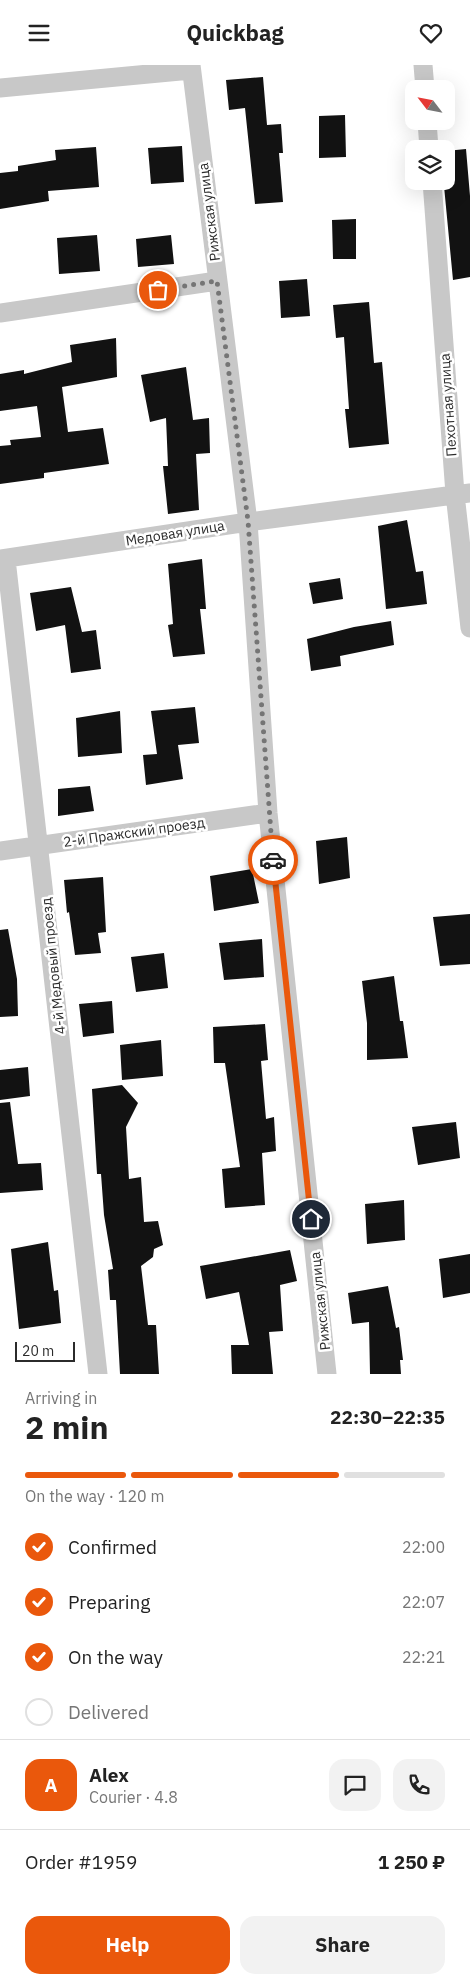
<!DOCTYPE html>
<meta charset="utf-8">
<style>
:root{--surface:#fff;--page:#f2f2f2;--text:#222;--muted:#767676;--line:#e0e0e0;--accent:#ea580c}
body{margin:0;font-family:"IBM Plex Sans",sans-serif;background:var(--page);color:var(--text);height:100vh;display:flex;flex-direction:column;font-size:19px;white-space:nowrap}
*{box-sizing:border-box;margin:0}
p{font-size:16px;color:var(--muted)}
.icon{flex:none;width:28px;height:28px;fill:none;stroke:currentColor;stroke-width:2;stroke-linecap:round;stroke-linejoin:round}
.map{position:relative;height:1309px;overflow:hidden}
.drawer{display:flex;flex-direction:column;background:var(--surface);flex:1}
.drawer>*{flex:none}
.needle{width:32px;rotate:302deg}
.controls{position:absolute;left:405px;top:15px;display:grid;gap:10px}
.controls a{display:grid;place-items:center;width:50px;height:50px;border-radius:10px;background:var(--surface);box-shadow:0 5px 20px #0002;font-size:25px}
.scale{position:absolute;left:15px;bottom:12px;width:60px;box-sizing:border-box;padding-left:5px;border:2px solid #2b2b2b;border-top:0;font-size:14px;line-height:18px;white-space:nowrap;color:#2b2b2b;-webkit-text-stroke:4px #fff;paint-order:stroke}
.pin{position:absolute;display:grid;place-items:center;width:42px;height:42px;color:#fff;margin:-21px;border:2px solid #fff;border-radius:50%;box-shadow:0 1px 5px #0007}
.courier{position:absolute;display:grid;place-items:center;width:50px;height:50px;margin:-25px;border:4px solid #ea580c;border-radius:50%;background:#fff;color:#222;box-shadow:0 1px 6px #0007}
.headline em{font-style:normal;font-weight:700}
.headline div{display:flex;flex-direction:column-reverse}
.headline{display:flex;align-items:center;justify-content:space-between;height:85px;padding:0 25px}
h1{font-size:32px;font-weight:700;line-height:38px}
.bar{display:grid;grid-template-columns:repeat(4,1fr);gap:8px 5px;align-content:center;height:60px;padding:0 25px}
.bar i{height:6px;border-radius:4px;background:var(--line)}
.bar .current{background:var(--accent)}
.bar p{grid-column:span 4}
.line{display:flex;align-items:center;gap:12px;padding:0 25px;border-top:1px solid var(--line)}
.line div{flex:1}
.round{display:grid;place-items:center;flex:none;width:52px;height:52px;border-radius:15px;background:var(--page)}
ol{padding:0 25px;list-style:none}
li{display:flex;align-items:center;gap:15px;height:55px}
li p{margin-inline-start:auto}
li .icon{padding:5px;border-radius:50%;background:var(--accent);color:#fff;stroke-width:4}
li:last-child{color:var(--muted)}
li i{width:28px;height:28px;border:2px solid var(--line);border-radius:50%}
.cta{display:flex;gap:10px;margin-top:auto;padding:10px 25px}
.cta a{flex:1;height:58px;border-radius:15px;background:var(--accent);color:#fff;font-size:20px;font-weight:700;line-height:58px;text-align:center}
.cta a+a{background:var(--page);color:var(--text)}
header{display:flex;justify-content:space-between;align-items:center;height:65px;padding:0 25px;background:var(--surface);font-size:22px;font-weight:700}
.map>svg:first-child{display:block}
.building{fill:#121212}
.lines{fill:none;stroke-linecap:round;stroke-linejoin:round}
.minor{stroke:#c8c8c8;stroke-width:19}
.done{stroke:#757575;stroke-width:5;stroke-dasharray:0 9}
.route{stroke:#ea580c;stroke-width:6}
.labels{text-anchor:middle;dominant-baseline:central;stroke-width:5;stroke-linejoin:round;paint-order:stroke}
.street-label{font-size:14px;fill:#2b2b2b;stroke:#fff}
</style>
<header><svg class="icon" aria-label="menu" viewBox="0 0 24 24"><path d="M4 6h16M4 12h16M4 18h16"/></svg>Quickbag<svg class="icon" aria-label="heart" viewBox="0 0 24 24"><path d="M12 20l-8-8c-3-5 5-10 8-4 3-6 11-1 8 4z"/></svg></header>
<div class="map">
<svg width="470" height="1309" viewBox="0 0 470 1309">
<rect width="100%" height="100%" fill="#fff"/>
<path class="building" d="M 263,12 L 267,60 L 281,59 L 283,88 L 279,88 L 283,137 L 255,139 L 245,43 L 229,45 L 226,15 Z
M 345,50 L 346,92 L 319,93 L 319,51 Z
M 182,81 L 184,117 L 151,119 L 148,83 Z
M 96,82 L 99,122 L 48,126 L 49,136 L 0,144 L 0,108 L 18,106 L 18,101 L 56,95 L 55,85 Z
M 466,84 L 470,131 L 470,212 L 453,215 L 444,121 L 446,121 L 446,86 Z
M 356,154 L 356,194 L 333,194 L 332,155 Z
M 97,170 L 100,206 L 59,209 L 57,173 Z
M 171,170 L 174,199 L 138,202 L 136,174 Z
M 307,214 L 310,251 L 281,253 L 279,216 Z
M 369,237 L 374,298 L 382,297 L 389,379 L 349,383 L 345,344 L 349,344 L 344,272 L 336,273 L 333,240 Z
M 116,273 L 117,312 L 62,322 L 68,367 L 103,363 L 109,399 L 44,408 L 44,413 L 0,419 L 0,381 L 11,380 L 10,375 L 41,372 L 37,341 L 0,346 L 0,309 L 24,305 L 24,309 L 72,297 L 70,280 Z
M 186,302 L 193,355 L 209,353 L 210,388 L 196,389 L 199,445 L 168,449 L 163,401 L 168,401 L 166,353 L 150,357 L 141,310 Z
M 407,455 L 416,507 L 423,506 L 427,539 L 386,544 L 378,461 Z
M 202,494 L 206,544 L 200,544 L 205,589 L 173,592 L 168,560 L 173,559 L 168,499 Z
M 340,513 L 343,534 L 313,539 L 309,518 Z
M 71,522 L 82,567 L 96,565 L 101,604 L 71,608 L 65,560 L 36,566 L 30,528 Z
M 391,556 L 394,580 L 340,591 L 341,601 L 311,606 L 307,574 L 354,562 Z
M 195,642 L 199,678 L 178,680 L 183,714 L 146,720 L 143,690 L 157,689 L 151,646 Z
M 120,646 L 122,688 L 78,692 L 76,653 Z
M 90,721 L 94,746 L 58,751 L 58,724 Z
M 347,772 L 350,813 L 319,819 L 316,776 Z
M 252,804 L 259,838 L 214,846 L 210,811 Z
M 103,812 L 106,867 L 98,868 L 101,888 L 75,890 L 69,847 L 67,848 L 64,815 Z
M 470,849 L 470,899 L 440,901 L 433,852 Z
M 8,864 L 17,914 L 18,951 L 0,952 L 0,865 Z
M 262,874 L 264,912 L 224,915 L 219,878 Z
M 164,888 L 168,923 L 136,927 L 131,892 Z
M 394,911 L 400,956 L 403,956 L 408,993 L 367,995 L 367,958 L 362,916 Z
M 112,936 L 114,968 L 83,972 L 79,939 Z
M 265,959 L 268,995 L 261,996 L 266,1054 L 274,1052 L 276,1086 L 262,1088 L 265,1140 L 225,1143 L 222,1104 L 240,1102 L 225,998 L 214,998 L 213,962 Z
M 161,975 L 163,1011 L 122,1015 L 120,980 Z
M 28,1002 L 30,1031 L 0,1035 L 0,1005 Z
M 122,1020 L 138,1038 L 126,1062 L 129,1114 L 141,1112 L 144,1157 L 158,1156 L 163,1180 L 154,1184 L 153,1192 L 141,1201 L 148,1260 L 156,1260 L 159,1309 L 120,1309 L 116,1235 L 110,1235 L 108,1205 L 113,1204 L 104,1150 L 101,1109 L 97,1109 L 92,1024 Z
M 10,1037 L 18,1099 L 41,1098 L 43,1125 L 0,1128 L 0,1038 Z
M 456,1057 L 460,1093 L 418,1100 L 412,1062 Z
M 404,1135 L 405,1175 L 367,1179 L 365,1139 Z
M 48,1177 L 54,1226 L 58,1225 L 61,1258 L 19,1264 L 11,1184 Z
M 290,1185 L 297,1216 L 280,1220 L 283,1266 L 269,1267 L 273,1309 L 232,1309 L 231,1280 L 249,1280 L 239,1227 L 206,1234 L 200,1201 Z
M 470,1189 L 470,1228 L 443,1233 L 439,1194 Z
M 388,1221 L 396,1263 L 399,1262 L 403,1295 L 400,1295 L 401,1309 L 370,1309 L 369,1257 L 352,1259 L 348,1228 Z"/>
<g class="lines">
<path class="minor" d="M 191,0 L 248,457 L 268,748 L 327,1309
M 423,0 L 425,24
M 0,23 L 191,5
M 427,56 L 429,84
M 432,116 L 455,429 L 470,563
M 0,248 L 217,216
M 0,494 L 248,457 L 470,428
M 6,494 L 98,1309
M 0,786 L 268,748"/>
</g>
<g class="lines">
<path class="done" d="M 158,225 L 217,216 L 248,456 L 273,795"/>
<path class="route" d="M 273,795 L 311,1154"/>
</g>
<g class="labels">
<g class="street-label">
<text transform="translate(209 147) rotate(-97)">Рижская улица</text>
<text transform="translate(448 340) rotate(-94)">Пехотная улица</text>
<text transform="translate(175 468) rotate(-9)">Медовая улица</text>
<text transform="translate(134 767) rotate(-8)">2-й Пражский проезд</text>
<text transform="translate(53 901) rotate(-96)">4-й Медовый проезд</text>
<text transform="translate(320 1236) rotate(-96)">Рижская улица</text>
</g>
</g>
</svg>
<div class="controls">
<a><svg class="needle" viewBox="-14 -14 28 28"><path d="M0-13l5 13h-10z" fill="#e53935"/><path d="M0 13l5-13h-10z" fill="#767676"/></svg></a>
<a><svg class="icon" aria-label="layers" viewBox="0 0 24 24"><path d="M12 4l9 5-9 5-9-5zM3 14l9 5 9-5"/></svg></a>
</div>
<div class="scale">20 m</div>
<div class="pin" style="left:158px;top:225px;background:#ea580c"><svg class="icon" aria-label="bag" viewBox="0 0 24 24"><path d="M5 8h14l-1 12H6zM9 8a3 3 0 0 1 6 0"/></svg></div>
<div class="pin" style="left:311px;top:1154px;background:#1f2937"><svg class="icon" aria-label="home" viewBox="0 0 24 24"><path d="M3 11l9-7 9 7M6 9v11h12V9"/></svg></div>
<div class="courier" style="left:273px;top:795px"><svg class="icon" aria-label="car" viewBox="0 0 24 24"><path d="M5 17H2v-5l4-1 3-4h7l3 4 3 1v5h-3M9 17h6M6 11h13"/><circle cx="7" cy="17" r="2"/><circle cx="17" cy="17" r="2"/></svg></div>
</div>
<section class="drawer">
<div class="headline"><div><h1>2 min</h1><p>Arriving in</p></div><em>22:30–22:35</em></div>
<div class="bar"><i class="current"></i><i class="current"></i><i class="current"></i><i></i><p>On the way · 120 m</p></div>
<ol>
<li><svg class="icon" aria-label="check" viewBox="0 0 24 24"><path d="M5 12l5 5 9-10"/></svg>Confirmed<p>22:00</p></li>
<li><svg class="icon" aria-label="check" viewBox="0 0 24 24"><path d="M5 12l5 5 9-10"/></svg>Preparing<p>22:07</p></li>
<li><svg class="icon" aria-label="check" viewBox="0 0 24 24"><path d="M5 12l5 5 9-10"/></svg>On the way<p>22:21</p></li>
<li><i></i>Delivered</li>
</ol>
<div class="line" style="height:90px"><b class="round" style="background:var(--accent);color:#fff">A</b><div><b>Alex</b><p>Courier · 4.8</p></div><a class="round"><svg class="icon" aria-label="chat" viewBox="0 0 24 24"><path d="M4 5h16v11H9l-5 4z"/></svg></a><a class="round"><svg class="icon" aria-label="phone" viewBox="0 0 24 24"><path d="M5 4h4l2 5-3 2q2 4 5 5l2-3 5 2v4C11 20 4 13 5 4z"/></svg></a></div>
<div class="line" style="height:65px"><div>Order #1959</div><b>1 250 ₽</b></div>
<div class="cta"><a>Help</a><a>Share</a></div>
</section>
